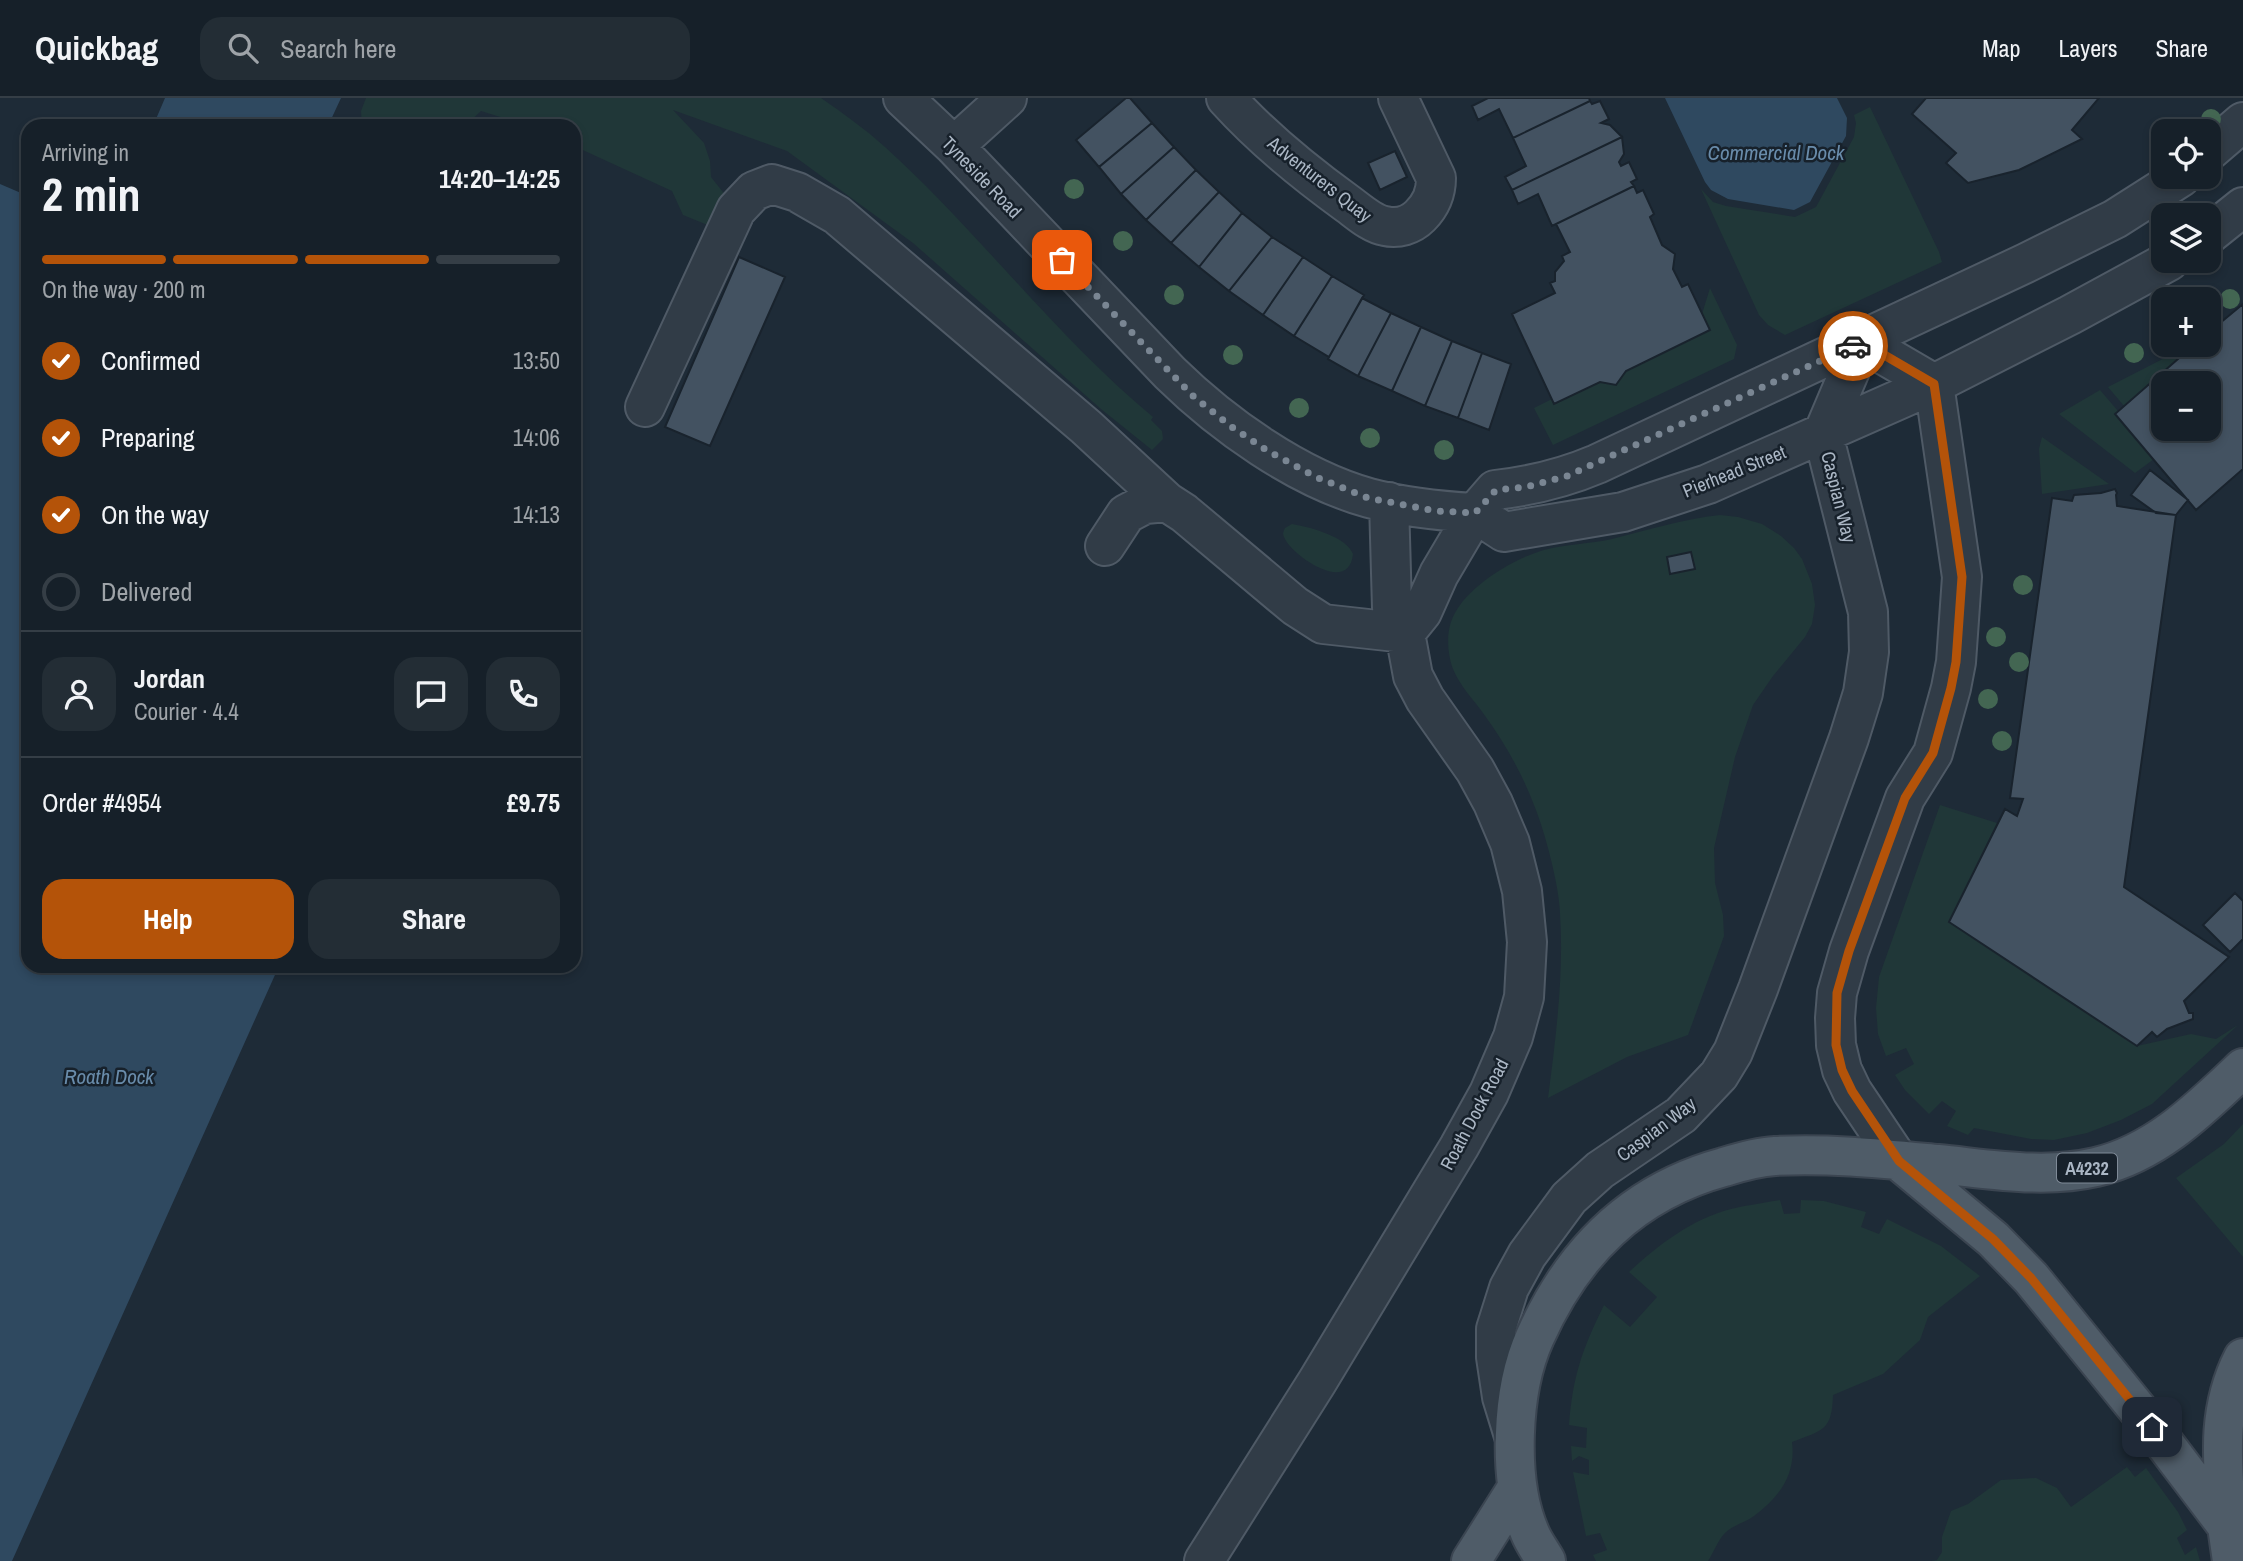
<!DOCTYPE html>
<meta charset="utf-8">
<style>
:root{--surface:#162029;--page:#232d35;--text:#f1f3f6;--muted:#9ea3a8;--line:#353e46;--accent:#b45309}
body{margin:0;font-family:"Archivo Narrow",sans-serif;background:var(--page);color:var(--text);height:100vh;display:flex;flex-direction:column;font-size:26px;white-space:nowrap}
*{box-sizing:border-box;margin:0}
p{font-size:23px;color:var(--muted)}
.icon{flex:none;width:38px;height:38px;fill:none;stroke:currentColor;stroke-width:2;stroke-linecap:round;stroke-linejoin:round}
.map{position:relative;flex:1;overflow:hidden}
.details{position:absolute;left:21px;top:21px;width:560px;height:854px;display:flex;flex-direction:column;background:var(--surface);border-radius:21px;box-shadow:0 4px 10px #0003,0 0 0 2px var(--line)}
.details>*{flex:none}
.buttons{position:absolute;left:2151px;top:21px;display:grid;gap:14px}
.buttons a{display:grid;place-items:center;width:70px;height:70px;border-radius:14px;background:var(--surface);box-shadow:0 4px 10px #0003,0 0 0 2px var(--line);font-size:35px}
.pin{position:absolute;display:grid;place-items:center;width:60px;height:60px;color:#fff;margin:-30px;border-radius:14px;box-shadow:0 4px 10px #0006}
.courier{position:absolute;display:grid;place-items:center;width:70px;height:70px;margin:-35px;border:5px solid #b45309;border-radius:50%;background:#fff;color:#222;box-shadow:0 2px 9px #0007}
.headline em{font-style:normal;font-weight:700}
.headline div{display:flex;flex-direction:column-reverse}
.headline{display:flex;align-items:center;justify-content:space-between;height:119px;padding:0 21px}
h1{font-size:46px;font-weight:700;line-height:52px}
.bar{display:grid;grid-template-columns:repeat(4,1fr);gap:10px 7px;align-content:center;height:84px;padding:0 21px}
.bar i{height:9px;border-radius:5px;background:var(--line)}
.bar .active{background:var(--accent)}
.bar p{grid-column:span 4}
.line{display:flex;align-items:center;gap:18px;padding:0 21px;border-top:2px solid var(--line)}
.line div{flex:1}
.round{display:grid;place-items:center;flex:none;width:74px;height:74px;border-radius:21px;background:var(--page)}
ol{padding:0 21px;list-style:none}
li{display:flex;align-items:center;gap:21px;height:77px}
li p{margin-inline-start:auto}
li .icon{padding:7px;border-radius:50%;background:var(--accent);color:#fff;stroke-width:4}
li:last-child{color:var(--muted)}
li i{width:38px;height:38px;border:4px solid var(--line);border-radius:50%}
.cta{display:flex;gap:14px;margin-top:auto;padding:14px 21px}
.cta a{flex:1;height:80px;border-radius:21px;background:var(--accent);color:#fff;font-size:28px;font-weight:700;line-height:80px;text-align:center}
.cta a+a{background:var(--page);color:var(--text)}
header{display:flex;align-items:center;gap:42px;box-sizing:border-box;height:98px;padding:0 35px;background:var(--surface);border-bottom:2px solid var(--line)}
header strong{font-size:33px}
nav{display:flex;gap:38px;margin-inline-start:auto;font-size:24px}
.search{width:490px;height:63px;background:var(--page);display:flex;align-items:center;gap:18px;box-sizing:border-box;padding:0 24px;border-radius:21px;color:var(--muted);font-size:26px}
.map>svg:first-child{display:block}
.green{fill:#203738}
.water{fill:#2f4960}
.building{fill:#435261;stroke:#19232d;stroke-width:2;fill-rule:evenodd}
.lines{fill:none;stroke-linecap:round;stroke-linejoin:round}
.minor-casing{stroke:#4f5a66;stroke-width:42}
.major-casing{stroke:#3b4551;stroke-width:42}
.minor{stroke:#313c47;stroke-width:38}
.major{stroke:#4f5c68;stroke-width:38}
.tree{fill:#436652}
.done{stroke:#7a8693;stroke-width:7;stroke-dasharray:0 12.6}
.route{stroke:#b45309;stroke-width:9}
.labels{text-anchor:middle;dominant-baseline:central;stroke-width:5;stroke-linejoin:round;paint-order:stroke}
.shield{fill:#17212b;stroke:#7f8a97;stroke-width:2}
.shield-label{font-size:18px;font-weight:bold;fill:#abb7c5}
.street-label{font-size:19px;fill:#abb7c5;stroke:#17212b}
.water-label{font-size:21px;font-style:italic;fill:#698cab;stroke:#17212b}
</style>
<header>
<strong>Quickbag</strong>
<div class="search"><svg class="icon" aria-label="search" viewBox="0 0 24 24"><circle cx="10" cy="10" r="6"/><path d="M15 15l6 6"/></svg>Search here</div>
<nav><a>Map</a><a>Layers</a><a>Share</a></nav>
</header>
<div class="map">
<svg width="2243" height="1463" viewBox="0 0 2243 1463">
<rect width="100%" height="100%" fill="#1e2b37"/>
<path class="green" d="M 366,0 L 821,0 C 843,15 865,31 885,49 C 979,134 1055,238 1153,319 L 1151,322 L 1162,333 L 1163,341 L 1152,352 L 1101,311 L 913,145 L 787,53 L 673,12 L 704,45 L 710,63 L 711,79 L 730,103 L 710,128 L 683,117 L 672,93 L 574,48 L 574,28 L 530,28 L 481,13 L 465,28 L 362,28 L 361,13 Z
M 1870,9 L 1939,154 L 1942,164 L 1785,237 L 1768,227 L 1759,217 L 1701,91 L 1713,104 L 1726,108 L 1795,119 L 1816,109 L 1854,39 L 1856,25 L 1854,17 Z
M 1710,190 L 1737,247 L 1734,261 L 1553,347 L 1534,310 L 1552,301 L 1555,306 L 1600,284 L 1616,287 L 1626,273 L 1710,232 L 1702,216 Z
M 2190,247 L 2194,247 L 2124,308 L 2108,289 Z
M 2100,292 L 2118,313 L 2116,316 L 2154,361 L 2135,375 L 2059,316 Z
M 2042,339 L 2109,386 L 2042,396 L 2039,351 Z
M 1720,417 L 1738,419 L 1762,426 L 1781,438 L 1794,450 L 1802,461 L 1812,486 L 1815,507 L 1812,526 L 1805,539 L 1773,578 L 1753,607 L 1735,659 L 1714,750 L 1715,785 L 1723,817 L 1724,838 L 1688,937 L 1627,959 L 1548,1000 C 1556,938 1564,877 1560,815 C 1559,787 1545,734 1534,707 C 1522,675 1503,642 1483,615 C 1473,601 1460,588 1453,571 C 1448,558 1446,538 1451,524 C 1462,491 1512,461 1544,452 C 1566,446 1590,446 1612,441 C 1648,432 1683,421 1720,417 Z
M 1292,426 C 1310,429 1347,439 1353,456 C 1349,497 1293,458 1285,441 C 1282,435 1283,435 1285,430 Z
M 1940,707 L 1997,725 L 1949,824 L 2137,948 L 2191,936 L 2216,941 L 2238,927 L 2152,1006 L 2121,1022 L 2087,1035 L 2054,1042 L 2031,1041 L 1974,1030 L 1968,1037 L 1947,1028 L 1956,1013 L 1942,1003 L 1929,1016 L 1905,992 L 1895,977 L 1914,966 L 1906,950 L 1886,958 L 1878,936 L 1876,910 L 1879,879 Z
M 2243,1026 L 2243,1159 L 2176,1080 L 2224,1046 Z
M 1780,1102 L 1784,1116 L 1800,1115 L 1801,1102 L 1824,1103 L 1866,1114 L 1861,1129 L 1879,1136 L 1887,1121 L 1941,1148 L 1980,1178 L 1928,1219 L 1920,1242 L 1883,1276 L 1833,1297 C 1832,1333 1823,1332 1792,1344 C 1796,1376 1780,1399 1754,1418 C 1746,1424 1733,1427 1725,1435 C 1718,1442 1714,1454 1708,1463 L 1596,1463 L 1593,1457 L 1607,1452 L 1600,1435 L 1586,1438 L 1573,1374 L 1589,1377 L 1589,1362 L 1579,1358 L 1572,1363 L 1571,1348 L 1586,1350 L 1587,1330 L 1569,1327 C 1573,1277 1582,1252 1604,1207 L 1630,1229 L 1657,1199 L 1629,1174 C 1658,1147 1692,1121 1731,1111 C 1747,1107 1764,1105 1780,1102 Z
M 2127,1369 L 2135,1379 L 2146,1370 L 2178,1414 L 2187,1432 L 2177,1440 L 2185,1457 L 2196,1449 L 2200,1463 L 1931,1463 L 1937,1462 L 1942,1454 L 1942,1439 L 1951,1413 L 1968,1406 L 2001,1382 L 2036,1380 L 2057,1390 L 2071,1409 Z"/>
<path class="water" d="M 165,0 L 341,0 L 328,28 L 153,28 Z
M 1665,0 L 1837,0 L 1847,20 L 1846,38 L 1810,104 L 1794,112 L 1728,101 L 1711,92 L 1705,84 Z
M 0,86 L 28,98 L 28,868 L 279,868 L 12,1463 L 0,1463 Z"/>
<path class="building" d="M 1126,0 L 1130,0 L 1152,25 L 1099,69 L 1076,42 Z
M 1488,0 L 1589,0 L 1590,3 L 1513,40 L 1499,11 L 1478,22 L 1472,8 Z
M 1926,0 L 2099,0 L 2072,32 L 2082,41 L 2019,72 L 1968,85 L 1946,65 L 1956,55 L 1912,16 Z
M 1590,3 L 1592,6 L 1600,3 L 1609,21 L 1601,25 L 1610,27 L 1622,39 L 1512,92 L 1505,79 L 1526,68 L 1513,40 Z
M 1152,25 L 1174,49 L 1121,96 L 1099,69 Z
M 1622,39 L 1624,56 L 1619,64 L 1621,68 L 1629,64 L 1637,81 L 1631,84 L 1634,88 L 1552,128 L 1538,96 L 1518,106 L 1512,92 Z
M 1174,49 L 1196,72 L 1146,122 L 1121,96 Z
M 1395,53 L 1407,79 L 1380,92 L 1368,65 Z
M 1196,72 L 1219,94 L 1171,145 L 1146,122 Z
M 1634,88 L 1637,95 L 1643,92 L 1654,116 L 1650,119 L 1662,147 L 1675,156 L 1673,171 L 1682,189 L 1688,186 L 1710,232 L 1626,273 L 1616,287 L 1600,284 L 1554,306 L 1512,216 L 1555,195 L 1550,185 L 1555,183 L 1555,174 L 1564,163 L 1562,158 L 1570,154 L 1556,126 Z
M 1219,94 L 1242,115 L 1199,169 L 1171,145 Z
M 1242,115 L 1272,139 L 1229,193 L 1199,169 Z
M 1272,139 L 1303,159 L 1263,217 L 1229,193 Z
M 739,159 L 785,179 L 710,348 L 665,329 Z
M 1303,159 L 1332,178 L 1294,238 L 1263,217 Z
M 1332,178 L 1364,197 L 1329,259 L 1294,238 Z
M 1362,200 L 1391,215 L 1358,278 L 1328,261 Z
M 2243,206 L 2243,371 L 2196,412 L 2115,316 L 2194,247 L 2208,247 L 2208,235 ZM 2163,285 L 2208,285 L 2208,331 L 2163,331 Z
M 1391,215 L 1421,229 L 1392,293 L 1358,278 Z
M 1421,229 L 1452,243 L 1425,308 L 1392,293 Z
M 1452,243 L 1482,255 L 1458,320 L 1425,308 Z
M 1482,255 L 1511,266 L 1489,332 L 1458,320 Z
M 2150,372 L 2188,402 L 2176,417 L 2156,415 L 2131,397 Z
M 2115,391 L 2117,395 L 2116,397 L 2117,408 L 2176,417 L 2124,789 L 2229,859 L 2184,903 L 2189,915 L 2193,915 L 2193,921 L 2167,931 L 2157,939 L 2152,934 L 2137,948 L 1949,824 L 2005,711 L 2017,718 L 2023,701 L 2010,700 L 2052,400 L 2072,403 L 2074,397 L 2101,395 Z
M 1691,454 L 1695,471 L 1670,476 L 1667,459 Z
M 2235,795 L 2243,803 L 2243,841 L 2230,854 L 2203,827 Z"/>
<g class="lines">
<defs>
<path id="minor" d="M 903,0 L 954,48 L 1170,275 C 1222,326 1297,380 1369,400 C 1403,409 1439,413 1475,415
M 1226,0 C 1262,40 1305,75 1348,106 C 1359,114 1372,126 1385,128 C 1398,131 1411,127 1420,118 C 1431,107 1436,96 1436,80 L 1398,0
M 954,48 L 1007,0
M 2208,54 L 2243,24
M 2208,137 L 2243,109
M 1862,244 L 1934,286 L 1962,479 L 1956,564 L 1951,590 L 1933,655 L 1905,700 L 1849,853 L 1837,895 L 1835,920 L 1836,947 L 1842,972 L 1852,993 L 1899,1063
M 645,309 L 736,112 L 754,93 L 772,86 L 797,94 L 837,117 L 1086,329 L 1167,404
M 1475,415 L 1504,434 L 1623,414 L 1708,386 L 1934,286 L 2070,217 L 2169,163
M 1105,448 L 1126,416 L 1145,406 L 1167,404 L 1184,415 L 1295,508 L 1323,526 L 1405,535
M 1405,535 L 1422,514 L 1439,476 L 1475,415 L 1495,392 C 1531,388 1564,380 1597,366 L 2026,165 L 2115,121 L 2181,79
M 1514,1338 L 1502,1299 L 1496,1259 L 1496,1231 L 1509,1190 L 1527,1157 L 1569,1100 L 1600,1072 L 1681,1017 L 1719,977 L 1733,954 L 1758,891 L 1849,640 L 1863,595 L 1869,554 L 1868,514 L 1823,336 L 1862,244
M 1204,1463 L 1317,1284 L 1459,1049 L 1489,995 L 1513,939 L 1524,899 L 1527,844 L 1522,793 L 1510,745 L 1493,705 L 1475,672 L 1425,601 L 1413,578 L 1405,535 L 1392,510 L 1389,404"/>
<path id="major" d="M 1899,1063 L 1993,1141 L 2031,1180 L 2152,1329 L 2227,1428 L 2232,1463
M 2231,1433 L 2227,1428 C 2223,1368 2215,1315 2243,1260
M 1471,1463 L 1517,1390
M 1546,1463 C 1541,1454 1534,1445 1530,1435 C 1507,1382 1511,1292 1535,1239 C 1573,1154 1632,1094 1724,1069 C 1740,1064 1758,1059 1775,1058 C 1829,1055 1885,1061 1938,1066 C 1990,1071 2044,1081 2096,1069 C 2156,1055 2200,1011 2243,970"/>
</defs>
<use href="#minor" class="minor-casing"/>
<use href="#major" class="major-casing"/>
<use href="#minor" class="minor"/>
<use href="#major" class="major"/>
</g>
<g class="tree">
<circle cx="2211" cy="21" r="10"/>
<circle cx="1074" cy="91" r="10"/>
<circle cx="1123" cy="143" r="10"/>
<circle cx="1174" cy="197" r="10"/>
<circle cx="2230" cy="201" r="10"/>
<circle cx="2134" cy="255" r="10"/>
<circle cx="1233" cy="257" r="10"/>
<circle cx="1299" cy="310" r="10"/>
<circle cx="1370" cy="340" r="10"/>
<circle cx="1444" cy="352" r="10"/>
<circle cx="2023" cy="487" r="10"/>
<circle cx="1996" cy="539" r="10"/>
<circle cx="2019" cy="564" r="10"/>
<circle cx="1988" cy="601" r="10"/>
<circle cx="2002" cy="643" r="10"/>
</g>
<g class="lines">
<path class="done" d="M 1062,162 L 1194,299 L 1232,329 L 1268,353 L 1316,379 L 1368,400 L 1436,413 L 1475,415 L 1496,392 L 1526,389 L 1567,378 L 1853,248"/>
<path class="route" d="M 1853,248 L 1862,244 L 1934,286 L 1962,479 L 1956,564 L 1951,590 L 1933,655 L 1905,700 L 1849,853 L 1837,895 L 1836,947 L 1842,972 L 1852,993 L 1899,1063 L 1993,1141 L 2031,1180 L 2152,1329"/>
</g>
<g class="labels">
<rect class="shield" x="2057" y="1055.5" width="60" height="29" rx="5"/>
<g class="shield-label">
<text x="2087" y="1070">A4232</text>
</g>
<g class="street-label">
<text transform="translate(982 79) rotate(46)">Tyneside Road</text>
<text transform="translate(1320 81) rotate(38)">Adventurers Quay</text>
<text transform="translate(1734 373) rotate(-22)">Pierhead Street</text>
<text transform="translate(1839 399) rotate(76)">Caspian Way</text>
<text transform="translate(1474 1016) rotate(-62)">Roath Dock Road</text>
<text transform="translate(1656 1031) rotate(-37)">Caspian Way</text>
</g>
<g class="water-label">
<text x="1776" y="54">Commercial Dock</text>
<text x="109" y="978">Roath Dock</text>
</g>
</g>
</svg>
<div class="buttons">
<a><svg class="icon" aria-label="locate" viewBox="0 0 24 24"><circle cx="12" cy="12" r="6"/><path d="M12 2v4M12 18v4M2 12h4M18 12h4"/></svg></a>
<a><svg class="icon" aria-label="layers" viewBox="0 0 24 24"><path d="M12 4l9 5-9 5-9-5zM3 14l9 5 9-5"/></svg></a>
<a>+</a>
<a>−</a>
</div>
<div class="pin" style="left:1062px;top:162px;background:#ea580c"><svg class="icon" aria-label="bag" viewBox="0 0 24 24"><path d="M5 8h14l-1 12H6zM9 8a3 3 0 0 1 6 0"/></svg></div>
<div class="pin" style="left:2152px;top:1329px;background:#1f2937"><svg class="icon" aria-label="home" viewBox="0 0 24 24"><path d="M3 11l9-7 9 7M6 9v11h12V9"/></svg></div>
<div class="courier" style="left:1853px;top:248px"><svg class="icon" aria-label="car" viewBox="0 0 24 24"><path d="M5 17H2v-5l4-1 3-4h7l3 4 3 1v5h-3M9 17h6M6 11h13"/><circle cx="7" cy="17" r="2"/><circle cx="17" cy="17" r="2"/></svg></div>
<section class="details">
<div class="headline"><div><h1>2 min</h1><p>Arriving in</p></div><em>14:20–14:25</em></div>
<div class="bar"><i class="active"></i><i class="active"></i><i class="active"></i><i></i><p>On the way · 200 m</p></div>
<ol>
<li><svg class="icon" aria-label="check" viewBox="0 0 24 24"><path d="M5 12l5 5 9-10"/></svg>Confirmed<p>13:50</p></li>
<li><svg class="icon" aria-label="check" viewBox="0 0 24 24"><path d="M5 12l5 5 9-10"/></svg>Preparing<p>14:06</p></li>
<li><svg class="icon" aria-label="check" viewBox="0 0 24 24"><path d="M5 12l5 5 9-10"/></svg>On the way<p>14:13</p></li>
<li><i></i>Delivered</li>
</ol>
<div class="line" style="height:126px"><a class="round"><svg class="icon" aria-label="person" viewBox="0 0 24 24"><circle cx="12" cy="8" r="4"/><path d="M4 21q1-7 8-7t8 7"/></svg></a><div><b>Jordan</b><p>Courier · 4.4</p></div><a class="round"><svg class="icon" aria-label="chat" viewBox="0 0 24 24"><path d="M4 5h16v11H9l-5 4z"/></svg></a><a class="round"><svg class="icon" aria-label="phone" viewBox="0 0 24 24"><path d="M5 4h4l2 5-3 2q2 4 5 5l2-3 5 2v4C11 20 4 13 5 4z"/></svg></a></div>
<div class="line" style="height:91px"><div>Order #4954</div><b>£9.75</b></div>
<div class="cta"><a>Help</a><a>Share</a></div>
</section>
</div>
